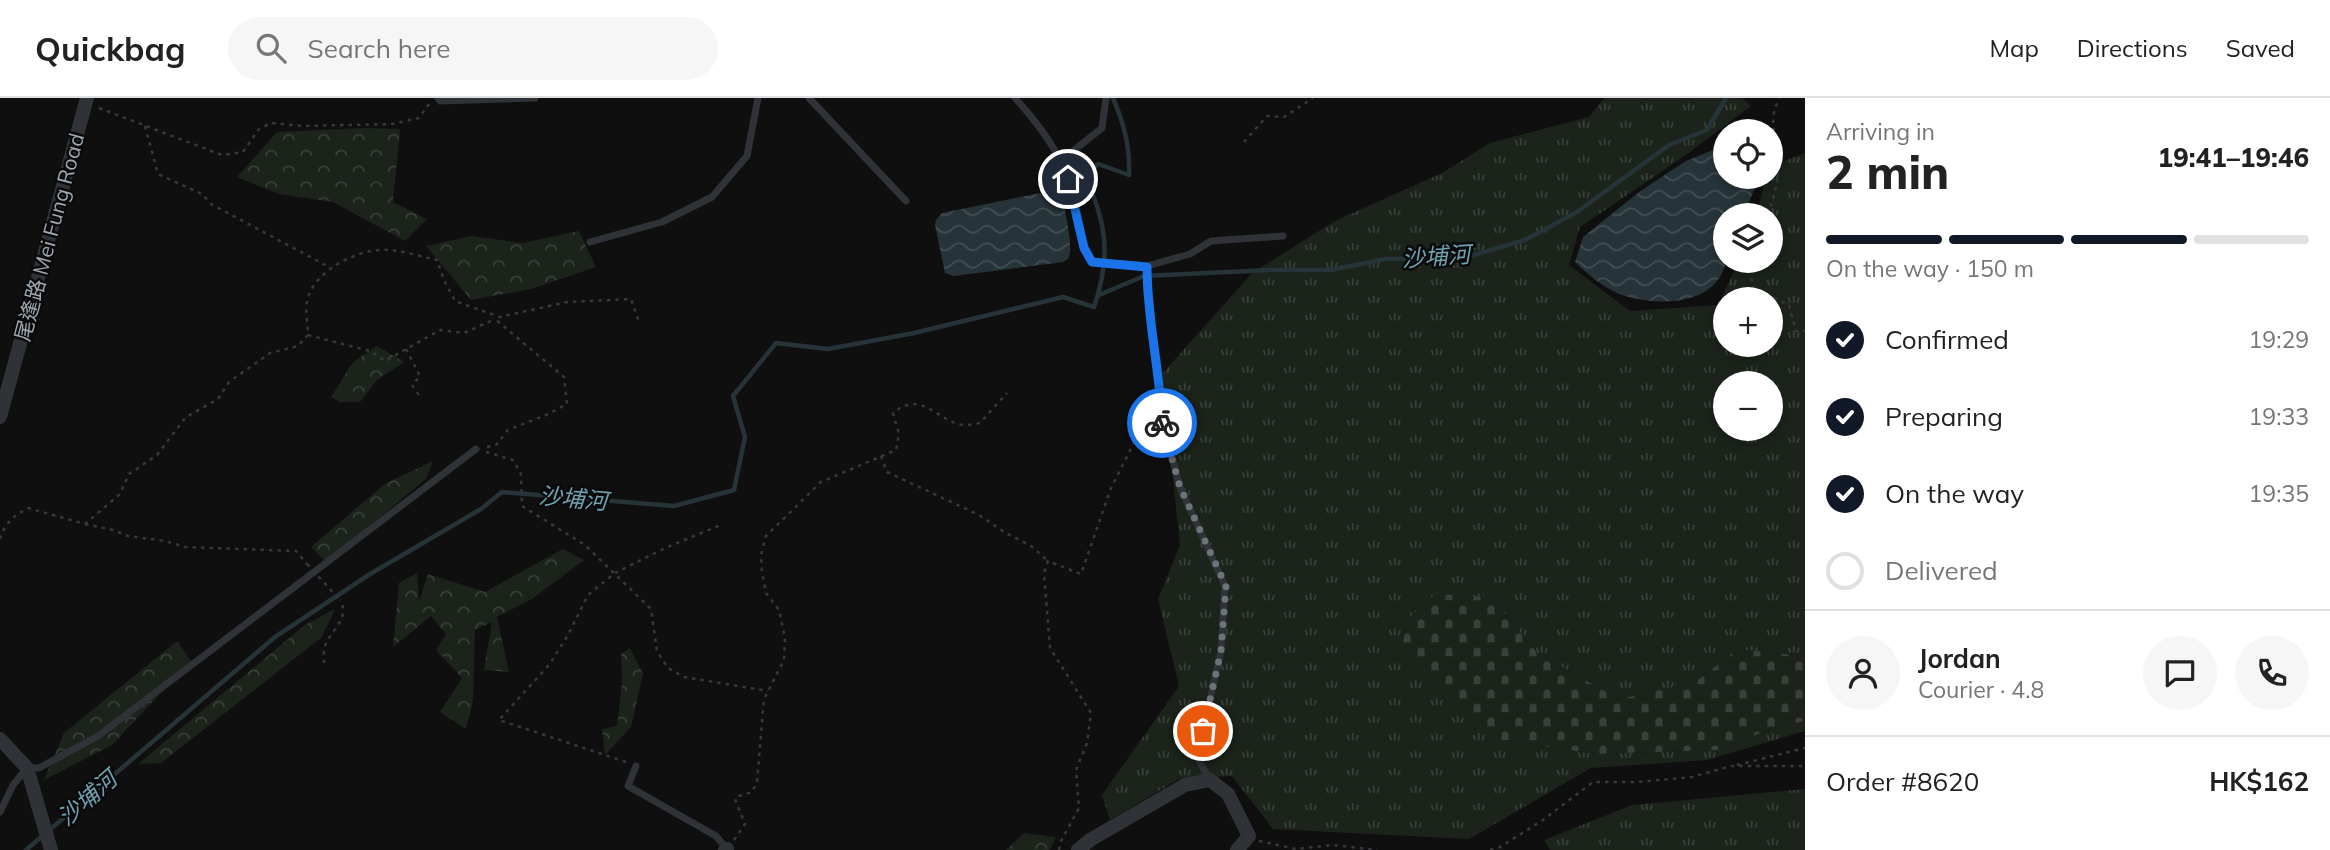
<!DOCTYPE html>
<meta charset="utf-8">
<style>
:root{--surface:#fff;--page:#f6f6f6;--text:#222;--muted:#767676;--line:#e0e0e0;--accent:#111827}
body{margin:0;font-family:Mulish,"Noto Sans TC",sans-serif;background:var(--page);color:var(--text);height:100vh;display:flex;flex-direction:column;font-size:26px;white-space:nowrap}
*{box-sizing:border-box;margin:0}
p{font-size:23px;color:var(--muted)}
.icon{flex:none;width:38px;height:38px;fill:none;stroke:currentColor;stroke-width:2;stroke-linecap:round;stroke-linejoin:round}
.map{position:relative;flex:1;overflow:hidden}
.details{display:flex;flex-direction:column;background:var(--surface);width:525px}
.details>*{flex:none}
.buttons{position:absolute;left:1713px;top:21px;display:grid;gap:14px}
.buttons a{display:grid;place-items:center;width:70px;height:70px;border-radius:50%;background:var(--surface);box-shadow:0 4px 10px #0003;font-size:35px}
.pin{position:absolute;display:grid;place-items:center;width:60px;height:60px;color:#fff;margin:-30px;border:4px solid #fff;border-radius:50%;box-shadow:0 2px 7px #0007}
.courier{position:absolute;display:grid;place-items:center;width:70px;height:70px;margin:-35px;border:5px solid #1a73e8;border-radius:50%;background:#fff;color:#222;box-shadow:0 2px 9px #0007}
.summary em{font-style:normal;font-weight:800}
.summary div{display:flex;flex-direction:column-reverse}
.summary{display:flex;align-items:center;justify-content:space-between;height:119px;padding:0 21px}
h1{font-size:46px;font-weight:800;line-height:52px}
.bar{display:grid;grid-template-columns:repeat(4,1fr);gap:10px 7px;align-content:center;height:84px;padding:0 21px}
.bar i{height:9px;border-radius:5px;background:var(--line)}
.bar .current{background:var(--accent)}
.bar p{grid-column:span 4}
.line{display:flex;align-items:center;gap:18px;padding:0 21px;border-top:2px solid var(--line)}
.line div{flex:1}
.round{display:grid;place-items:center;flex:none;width:74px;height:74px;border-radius:37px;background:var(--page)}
ol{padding:0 21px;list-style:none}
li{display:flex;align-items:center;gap:21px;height:77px}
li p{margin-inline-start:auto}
li .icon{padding:7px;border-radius:50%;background:var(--accent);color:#fff;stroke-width:4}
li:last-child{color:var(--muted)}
li i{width:38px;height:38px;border:4px solid var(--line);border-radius:50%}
header{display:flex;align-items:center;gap:42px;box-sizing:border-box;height:98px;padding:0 35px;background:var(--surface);border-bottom:2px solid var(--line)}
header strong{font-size:33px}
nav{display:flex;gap:38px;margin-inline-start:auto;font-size:24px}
.search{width:490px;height:63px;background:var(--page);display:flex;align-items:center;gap:18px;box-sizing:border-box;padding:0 24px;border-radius:38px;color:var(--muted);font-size:26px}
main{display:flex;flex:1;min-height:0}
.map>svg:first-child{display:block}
.grass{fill:url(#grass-tufts);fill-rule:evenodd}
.forest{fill:url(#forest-crowns)}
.cemetery{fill:url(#cemetery-stones)}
.water{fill:url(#water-waves)}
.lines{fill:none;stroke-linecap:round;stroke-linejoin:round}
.stream{stroke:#263338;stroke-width:4.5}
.path{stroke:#35393d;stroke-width:2.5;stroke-dasharray:3.5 5;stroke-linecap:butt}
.lane{stroke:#2f3236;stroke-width:7}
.street{stroke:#2f3236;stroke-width:14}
.path-bridge{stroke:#35393d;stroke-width:2.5;stroke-dasharray:3.5 5;stroke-linecap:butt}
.done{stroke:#6c737a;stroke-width:7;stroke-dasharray:0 12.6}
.route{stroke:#1a73e8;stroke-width:9}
.labels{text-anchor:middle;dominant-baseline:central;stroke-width:5;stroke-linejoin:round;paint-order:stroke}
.street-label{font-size:21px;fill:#9ea9b3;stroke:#0a0a0b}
.water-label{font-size:23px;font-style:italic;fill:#71a2b2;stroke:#0a0a0b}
</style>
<header>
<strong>Quickbag</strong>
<div class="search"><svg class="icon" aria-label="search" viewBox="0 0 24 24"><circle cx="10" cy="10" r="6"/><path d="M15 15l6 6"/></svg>Search here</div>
<nav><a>Map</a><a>Directions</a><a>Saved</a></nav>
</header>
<main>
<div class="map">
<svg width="1805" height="752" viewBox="0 0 1805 752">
<defs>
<pattern id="grass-tufts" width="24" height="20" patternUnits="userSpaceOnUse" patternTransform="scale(1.75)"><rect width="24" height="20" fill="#1b231b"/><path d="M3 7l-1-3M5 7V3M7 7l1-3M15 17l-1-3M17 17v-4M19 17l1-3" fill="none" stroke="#39403a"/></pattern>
<pattern id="forest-crowns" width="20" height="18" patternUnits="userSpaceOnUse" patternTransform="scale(1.75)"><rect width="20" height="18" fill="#1b231b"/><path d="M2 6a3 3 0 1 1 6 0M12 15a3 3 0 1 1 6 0" fill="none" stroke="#39403a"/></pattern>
<pattern id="cemetery-stones" width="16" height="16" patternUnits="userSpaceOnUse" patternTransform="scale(1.75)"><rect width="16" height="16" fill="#1b231b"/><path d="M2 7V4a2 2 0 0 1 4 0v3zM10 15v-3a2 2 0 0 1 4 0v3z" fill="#39403a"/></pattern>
<pattern id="water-waves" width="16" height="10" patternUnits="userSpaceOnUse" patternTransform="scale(1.75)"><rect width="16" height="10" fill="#263338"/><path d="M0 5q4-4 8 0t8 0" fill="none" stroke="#424e52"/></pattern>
</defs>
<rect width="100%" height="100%" fill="#0f0f10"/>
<path class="grass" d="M 1604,0 L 1742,0 L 1751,8 L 1683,59 L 1580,129 L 1569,167 L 1630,213 L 1718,207 L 1739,163 L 1771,163 L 1771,117 L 1756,117 L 1766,79 L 1771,79 L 1771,68 L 1805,55 L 1805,558 L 1738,551 L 1694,585 L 1619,601 L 1538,556 L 1491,499 L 1436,496 L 1409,520 L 1502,642 L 1596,656 L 1717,652 L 1779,628 L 1805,623 L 1805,633 L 1707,662 L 1591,670 L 1469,741 L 1273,731 L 1232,678 L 1179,681 L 1110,722 L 1102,697 L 1179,588 L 1158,501 L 1180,447 L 1162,276 L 1252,175 L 1335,123 L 1442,75 L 1490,45 L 1589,19 ZM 1726,201 L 1771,201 L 1771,247 L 1726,247 ZM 1726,285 L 1771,285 L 1771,331 L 1726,331 Z
M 1805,691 L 1805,752 L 1550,752 L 1544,742 L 1632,707 Z"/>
<path class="forest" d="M 364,30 L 400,31 L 393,104 L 427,121 L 405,143 L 333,104 L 279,96 L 237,79 L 277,34 Z
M 579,133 L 596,169 L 531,191 L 471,202 L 426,148 L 471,138 L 523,145 Z
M 377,248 L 404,264 L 377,282 L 360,304 L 340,304 L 331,299 L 353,264 Z
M 433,363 L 426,381 L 326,464 L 311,449 L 386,385 Z
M 563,451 L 584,462 L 532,501 L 497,519 L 509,574 L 484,572 L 492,524 L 475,532 L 473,603 L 466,631 L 440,614 L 462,580 L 436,552 L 446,536 L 431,518 L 393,549 L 399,485 L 417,475 L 419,504 L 428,476 L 485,494 Z
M 335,511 L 322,539 L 161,665 L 138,666 L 305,527 Z
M 177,543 L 191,563 L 112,647 L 44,682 L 64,635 Z
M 630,550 L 643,576 L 631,629 L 605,657 L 602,631 L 617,628 L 622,583 L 621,556 Z
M 1024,735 L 1056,739 L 1050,752 L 1006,752 Z"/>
<path class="cemetery" d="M 1436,496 L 1491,499 L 1538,556 L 1619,601 L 1694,585 L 1738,551 L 1805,558 L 1805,623 L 1779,628 L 1717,652 L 1596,656 L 1502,642 L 1402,547 L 1409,520 Z"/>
<path class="water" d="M 1725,47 L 1726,79 L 1759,79 L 1744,117 L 1726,117 C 1726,136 1730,160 1722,175 C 1705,210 1650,207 1619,196 C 1603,189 1587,176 1575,164 L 1583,139 L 1639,94 L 1686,63 Z
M 1060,91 L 1063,93 C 1063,111 1075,149 1068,161 L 1063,164 L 954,178 L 945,175 L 935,127 L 936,122 L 942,115 Z"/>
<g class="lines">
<path class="stream" d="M 1099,197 L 1144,178 L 1270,172 L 1331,172 L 1385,161 L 1467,159 L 1525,142 L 1577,114 L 1669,47 L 1707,32 L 1726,0
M 26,752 L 275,539 L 370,476 L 481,411 L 502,394 L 674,408 L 734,392 L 745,339 L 733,298 L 776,245 L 828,251 L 914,235 L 1063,199 L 1094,209 C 1111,160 1107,125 1085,78 L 1098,66 L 1129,77 C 1130,48 1124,26 1113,0"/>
<path class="path" d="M 99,10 L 222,57 L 243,54 L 259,31 L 271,25 L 304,28 L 392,26 L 419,20 L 429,6
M 145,28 L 158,76 L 202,96 L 211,106 L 331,170
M 1244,44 L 1267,18 L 1284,19 L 1313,0
M 1768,117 C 1773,100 1779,85 1778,67 C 1778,44 1766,21 1780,0
M 1749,163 L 1753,191 L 1789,207 L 1796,233 L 1805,233
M 308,237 L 370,253 L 385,263 L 440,232 L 464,235 L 495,221
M 406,251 L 420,278 L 412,287 L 419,297
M 487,349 L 496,347 L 508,332 L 546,317 L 567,306 L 564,279 L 495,221
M 486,354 L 513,362 L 521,376 L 522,408 L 585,447 L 651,511 L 657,553 L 668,570 L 684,579 L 768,593
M 881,358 L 887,374 L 979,417 L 1004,434 L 1031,448 L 1048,463
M 85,426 L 113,432 L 128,438 L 165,443 L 185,449 L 296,453 L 307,466
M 0,441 C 5,425 13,418 28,410 L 85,426 L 120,396 L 129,376 L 157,357 L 186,319 L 218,301 L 229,284 L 270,255 L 298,248 L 308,237 C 308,227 305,214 307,204 C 312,173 360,149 389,152 C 405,153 422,159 437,162 L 444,182 L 455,203 L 500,219 L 567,204 L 631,201 L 639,224
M 324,565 C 324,560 323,553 325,548 C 330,533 351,520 340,502
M 626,664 L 499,622 L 549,567 L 568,537 L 588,497 L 615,475 L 663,451 L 723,426
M 1737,667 L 1805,650
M 734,742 L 745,726 L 735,701 L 739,698 L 752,694 L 757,684 L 764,601 L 784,562 L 785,540 L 779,512 L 766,495 L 762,474 L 761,457 L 766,438 L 821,384 L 896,352 L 899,336 L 893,315 C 920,293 933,318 958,326 C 965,328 974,326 980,325 L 1007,295
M 1259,743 L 1296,751 L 1333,747 L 1377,752
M 1059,752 L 1061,743 L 1079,710 L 1076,672 L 1087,645 L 1091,615 L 1050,550 L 1044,475 L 1048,463 L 1081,476 L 1111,390 L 1140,333 L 1154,328
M 1490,752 L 1500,749 L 1543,722 L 1593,684 L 1636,684 L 1692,679 L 1731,668 L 1805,668"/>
<path class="lane" d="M 438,0 L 440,3 L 535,0
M 809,0 L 906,103
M 1015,0 C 1036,23 1058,51 1068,81 C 1077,109 1077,138 1092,164 L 1147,168 L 1190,156 L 1211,143 L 1283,138
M 1059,64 L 1102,30 L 1106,0
M 590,144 L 662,124 L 712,99 L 747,58 L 758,0
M 1147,168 L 1147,194 L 1155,263 L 1161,293 L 1163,326 L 1180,389 L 1225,488 L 1221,553 L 1197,659 L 1210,682
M 636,668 L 628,688 L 716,738 L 727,751
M 0,714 L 13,687 L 27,670 L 39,670 L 98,638 L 476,351"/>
<path class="street" d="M 0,319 L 87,0
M 0,641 L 27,670 L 51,752
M 725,752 L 727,751
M 1078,752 L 1090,742 L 1185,687 L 1210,682 L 1228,696 L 1249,738 L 1237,752"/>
<path class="path-bridge" d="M 307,466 L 340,502"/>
</g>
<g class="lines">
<path class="done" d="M 1162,325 L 1180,389 L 1226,488 L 1221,553 L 1203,633"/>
<path class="route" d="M 1068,81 L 1084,150 L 1092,164 L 1147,169 C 1147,221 1160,272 1162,325"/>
</g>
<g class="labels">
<g class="street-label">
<text transform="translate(49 139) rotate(-75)">尾逢路 Mei Fung Road</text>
</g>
<g class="water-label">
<text transform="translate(1436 158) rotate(-4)">沙埔河</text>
<text transform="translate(573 400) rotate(5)">沙埔河</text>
<text transform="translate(87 700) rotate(-41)">沙埔河</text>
</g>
</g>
</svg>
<div class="buttons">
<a><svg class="icon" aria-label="locate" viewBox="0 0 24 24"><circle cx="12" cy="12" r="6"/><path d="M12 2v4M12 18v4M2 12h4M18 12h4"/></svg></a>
<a><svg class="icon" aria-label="layers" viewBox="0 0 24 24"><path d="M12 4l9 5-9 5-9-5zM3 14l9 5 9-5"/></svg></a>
<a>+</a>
<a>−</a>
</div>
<div class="pin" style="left:1203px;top:633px;background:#ea580c"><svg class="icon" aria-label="bag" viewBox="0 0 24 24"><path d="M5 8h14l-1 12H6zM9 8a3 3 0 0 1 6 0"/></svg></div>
<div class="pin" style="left:1068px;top:81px;background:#1f2937"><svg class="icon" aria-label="home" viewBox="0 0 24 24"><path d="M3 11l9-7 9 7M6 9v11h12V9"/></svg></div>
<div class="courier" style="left:1162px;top:325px"><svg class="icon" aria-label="bike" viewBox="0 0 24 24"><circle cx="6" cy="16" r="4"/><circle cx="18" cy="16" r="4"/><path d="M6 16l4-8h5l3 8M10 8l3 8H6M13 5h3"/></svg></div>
</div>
<section class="details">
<div class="summary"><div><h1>2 min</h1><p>Arriving in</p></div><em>19:41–19:46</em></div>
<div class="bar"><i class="current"></i><i class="current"></i><i class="current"></i><i></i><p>On the way · 150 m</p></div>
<ol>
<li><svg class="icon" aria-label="check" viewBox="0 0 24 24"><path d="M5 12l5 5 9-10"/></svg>Confirmed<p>19:29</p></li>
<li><svg class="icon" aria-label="check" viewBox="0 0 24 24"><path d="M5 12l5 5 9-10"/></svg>Preparing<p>19:33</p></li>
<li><svg class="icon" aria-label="check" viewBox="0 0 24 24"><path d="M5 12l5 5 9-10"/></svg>On the way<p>19:35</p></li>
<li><i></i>Delivered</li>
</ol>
<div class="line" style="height:126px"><a class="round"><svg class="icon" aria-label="person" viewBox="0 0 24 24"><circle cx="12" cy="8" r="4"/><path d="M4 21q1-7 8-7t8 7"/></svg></a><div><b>Jordan</b><p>Courier · 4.8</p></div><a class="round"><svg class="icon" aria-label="chat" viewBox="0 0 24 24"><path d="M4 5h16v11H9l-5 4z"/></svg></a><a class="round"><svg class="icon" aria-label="phone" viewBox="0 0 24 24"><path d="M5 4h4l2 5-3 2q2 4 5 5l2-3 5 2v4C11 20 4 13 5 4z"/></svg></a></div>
<div class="line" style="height:91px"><div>Order #8620</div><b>HK$162</b></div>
</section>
</main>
